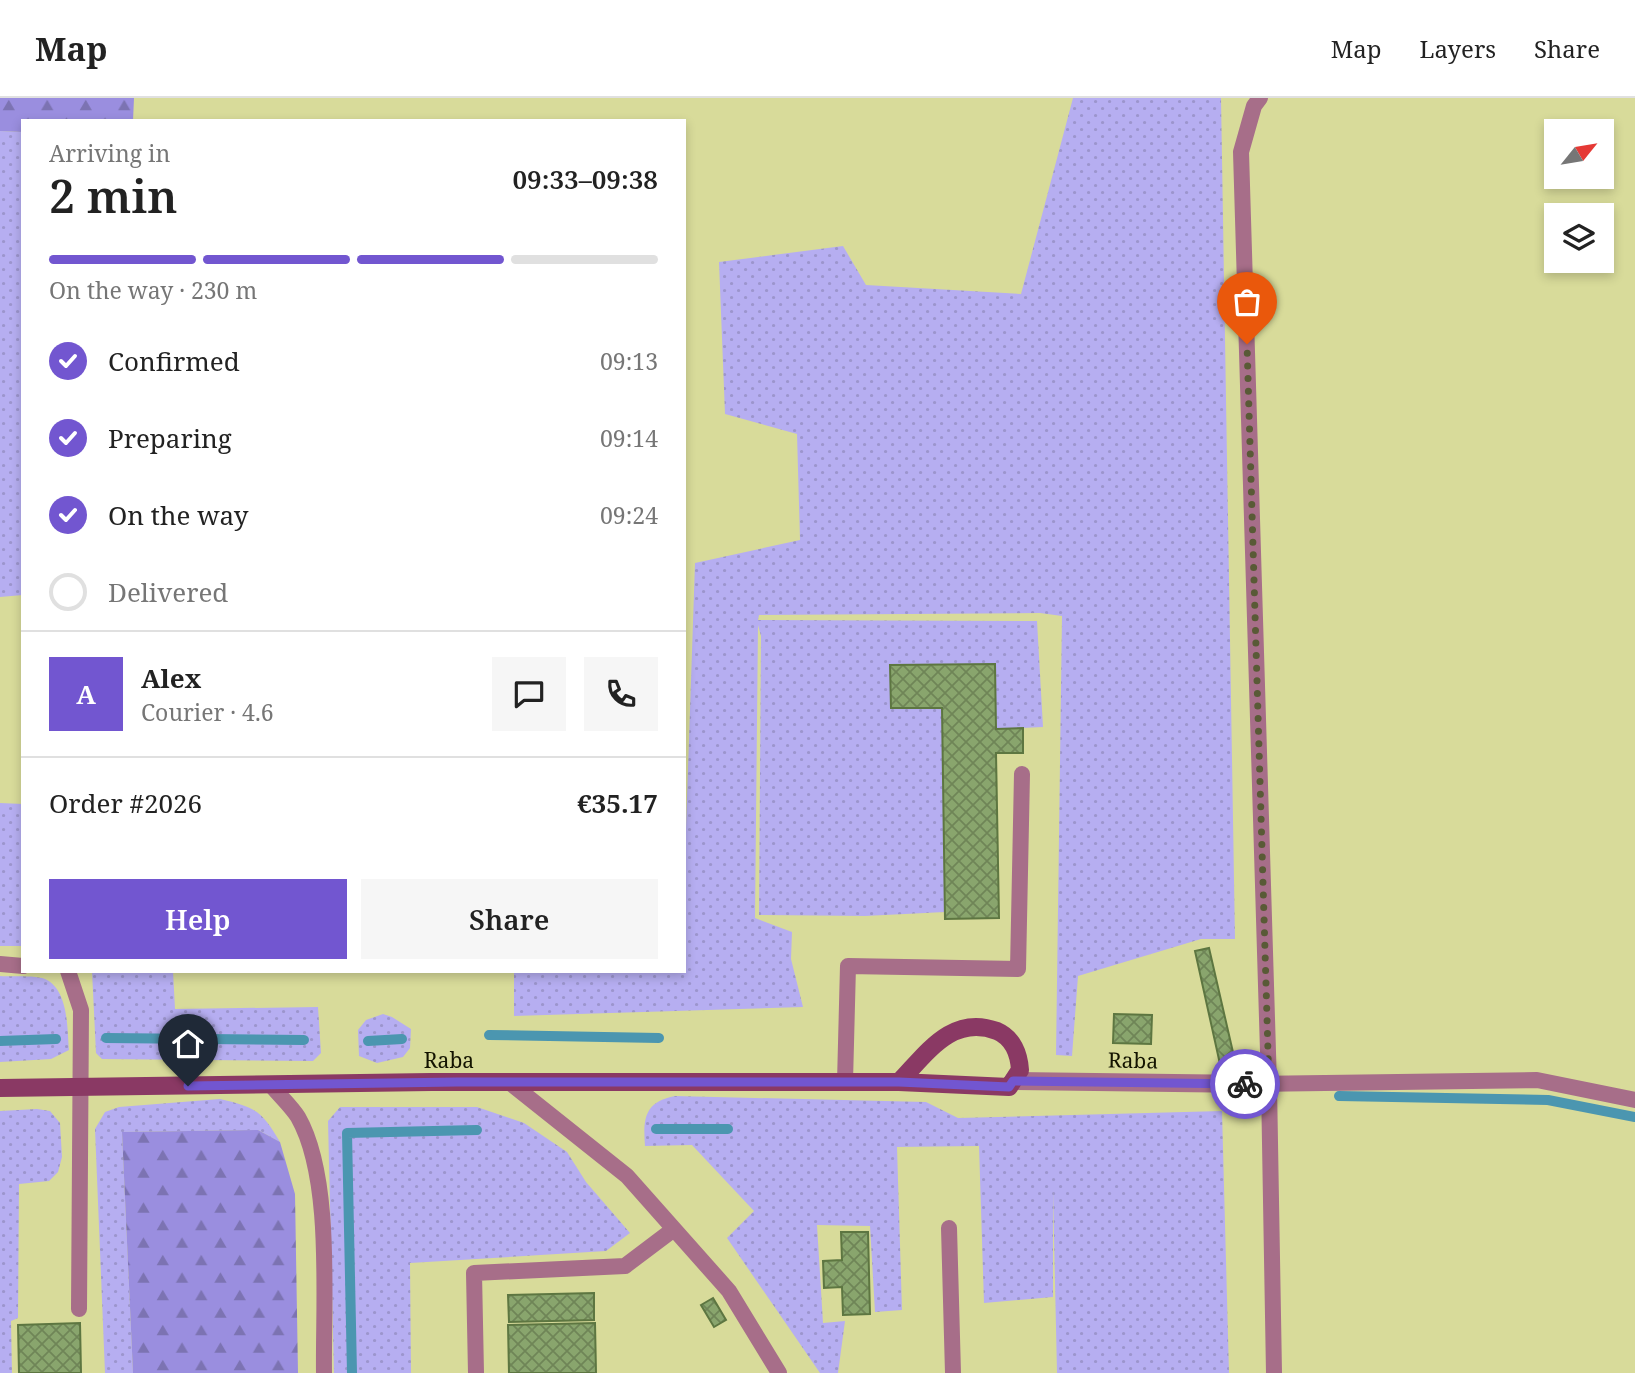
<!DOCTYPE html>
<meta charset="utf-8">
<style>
:root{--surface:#fff;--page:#f6f6f6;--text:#222;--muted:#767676;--line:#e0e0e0;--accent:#7256d0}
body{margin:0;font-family:"Noto Serif",serif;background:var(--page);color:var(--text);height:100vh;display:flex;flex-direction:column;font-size:26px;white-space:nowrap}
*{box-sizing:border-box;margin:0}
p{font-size:23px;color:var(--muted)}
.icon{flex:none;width:38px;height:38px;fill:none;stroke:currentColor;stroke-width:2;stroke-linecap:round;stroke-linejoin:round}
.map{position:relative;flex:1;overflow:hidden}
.sheet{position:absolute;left:21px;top:21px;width:665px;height:854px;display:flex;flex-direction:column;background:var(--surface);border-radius:0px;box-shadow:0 4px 10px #0003}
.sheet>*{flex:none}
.needle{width:46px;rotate:60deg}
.controls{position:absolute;left:1544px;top:21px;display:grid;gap:14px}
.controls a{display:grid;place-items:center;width:70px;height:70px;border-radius:0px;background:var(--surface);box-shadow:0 4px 10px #0003;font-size:35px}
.pin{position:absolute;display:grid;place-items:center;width:60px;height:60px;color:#fff;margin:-72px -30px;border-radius:50% 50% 50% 0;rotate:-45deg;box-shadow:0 0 7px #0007}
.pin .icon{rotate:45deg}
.courier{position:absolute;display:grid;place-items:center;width:70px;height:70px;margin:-35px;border:5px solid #7256d0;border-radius:50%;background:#fff;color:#222;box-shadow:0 2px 9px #0007}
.summary em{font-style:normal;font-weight:600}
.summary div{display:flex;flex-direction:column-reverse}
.summary{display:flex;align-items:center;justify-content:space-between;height:119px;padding:0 28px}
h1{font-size:46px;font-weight:600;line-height:52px}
.bar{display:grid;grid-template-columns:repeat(4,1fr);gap:10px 7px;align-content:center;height:84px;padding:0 28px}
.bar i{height:9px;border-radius:5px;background:var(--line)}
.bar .active{background:var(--accent)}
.bar p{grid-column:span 4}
.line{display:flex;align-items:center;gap:18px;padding:0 28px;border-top:2px solid var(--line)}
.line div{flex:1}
.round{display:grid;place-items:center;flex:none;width:74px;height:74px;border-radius:0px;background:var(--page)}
ol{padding:0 28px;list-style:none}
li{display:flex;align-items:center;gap:21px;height:77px}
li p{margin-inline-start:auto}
li .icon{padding:7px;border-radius:50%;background:var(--accent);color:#fff;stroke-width:4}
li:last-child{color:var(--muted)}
li i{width:38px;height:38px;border:4px solid var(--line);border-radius:50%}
.cta{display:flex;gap:14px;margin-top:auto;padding:14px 28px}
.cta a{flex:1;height:80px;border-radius:0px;background:var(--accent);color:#fff;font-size:28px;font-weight:600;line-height:80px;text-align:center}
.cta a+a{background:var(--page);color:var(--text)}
header{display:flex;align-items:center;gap:42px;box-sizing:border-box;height:98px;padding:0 35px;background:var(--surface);border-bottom:2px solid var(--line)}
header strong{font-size:33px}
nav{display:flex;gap:38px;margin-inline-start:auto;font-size:24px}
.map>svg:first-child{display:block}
.green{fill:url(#green-dots)}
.forest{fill:url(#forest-firs)}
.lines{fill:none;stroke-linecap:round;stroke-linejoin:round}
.stream{stroke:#4b96b0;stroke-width:10}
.building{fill:url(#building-cross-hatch);stroke:#5d7641;stroke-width:2}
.lane{stroke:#a76e89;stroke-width:16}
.street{stroke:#a76e89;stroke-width:18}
.secondary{stroke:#8a3964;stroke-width:18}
.done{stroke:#595a36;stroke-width:7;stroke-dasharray:0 12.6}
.route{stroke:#7256d0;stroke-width:9}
.labels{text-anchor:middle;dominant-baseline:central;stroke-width:6;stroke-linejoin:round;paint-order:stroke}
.street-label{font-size:21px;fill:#141400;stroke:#d8db9a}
</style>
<header>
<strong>Map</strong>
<nav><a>Map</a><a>Layers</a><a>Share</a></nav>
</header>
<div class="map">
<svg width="1635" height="1275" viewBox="0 0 1635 1275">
<defs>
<pattern id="green-dots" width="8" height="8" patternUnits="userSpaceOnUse" patternTransform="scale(1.75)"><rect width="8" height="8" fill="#b6aef1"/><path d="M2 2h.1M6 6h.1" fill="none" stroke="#9c95cd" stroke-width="1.8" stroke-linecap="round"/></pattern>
<pattern id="forest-firs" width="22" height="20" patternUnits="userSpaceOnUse" patternTransform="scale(1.75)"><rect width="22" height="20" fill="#9a8edf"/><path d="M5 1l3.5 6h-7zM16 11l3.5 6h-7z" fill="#7c73b2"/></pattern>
<pattern id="building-cross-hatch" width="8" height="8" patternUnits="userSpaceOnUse" patternTransform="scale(1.75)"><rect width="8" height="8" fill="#89a56d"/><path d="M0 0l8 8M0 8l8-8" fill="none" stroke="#6f8557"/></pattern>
</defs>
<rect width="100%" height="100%" fill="#d8db9a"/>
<path class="green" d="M 1073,0 L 1221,0 L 1235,841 L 1201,841 L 1078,878 L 1072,958 L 1056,957 L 1062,518 L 1040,515 L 759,517 L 758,522 L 1037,523 L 1043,629 L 996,631 L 994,566 L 890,568 L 893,611 L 942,610 L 945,814 L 865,818 L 759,817 L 761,538 L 758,527 L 755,820 L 792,834 L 791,861 L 803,909 L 514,918 L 514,873 L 684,873 L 684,789 L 695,465 L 800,442 L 797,336 L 725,316 L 719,164 L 843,148 L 866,187 L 1021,196 Z
M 0,33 L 23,34 L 23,497 L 0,499 Z
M 0,705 L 23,706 L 23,848 L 0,848 Z
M 92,873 L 173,873 L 175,911 L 318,909 L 321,955 L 313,963 L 102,961 L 96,955 Z
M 0,878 C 11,879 35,877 45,881 C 69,892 67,931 69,952 L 51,961 L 0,964 Z
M 383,916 L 392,919 L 411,931 L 410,950 L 403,959 L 377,965 L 359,958 L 358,932 L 366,922 Z
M 675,998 L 926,1004 L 958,1020 L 1222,1013 L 1229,1275 L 1057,1275 L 1053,1093 L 1053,1199 L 984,1205 L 979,1048 L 897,1049 L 902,1212 L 875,1214 L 870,1128 L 817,1127 L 823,1225 L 845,1223 L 838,1275 L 820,1275 L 727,1140 L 754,1113 L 692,1047 L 645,1048 C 643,1021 644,1004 675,998 Z
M 220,1001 C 255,1009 262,1013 280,1044 L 258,1032 L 122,1034 L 133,1275 L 105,1275 L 95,1031 L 105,1014 L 119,1009 Z
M 340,1009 L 477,1009 L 524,1025 L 567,1054 L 586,1084 L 630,1135 L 606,1153 L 410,1165 L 411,1275 L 334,1275 L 328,1023 Z
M 37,1011 L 50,1013 L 60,1025 L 62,1059 L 58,1074 L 49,1083 L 19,1086 L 18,1220 L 11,1223 L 12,1275 L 0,1275 L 0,1013 Z"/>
<path class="forest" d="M 0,0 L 134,0 L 133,23 L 23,23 L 23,34 L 0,33 Z
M 258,1032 L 280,1044 L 295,1096 L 298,1275 L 133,1275 L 122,1034 Z"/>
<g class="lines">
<path class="stream" d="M 489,937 L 659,940
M 106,940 L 304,942
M 0,943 L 56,941
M 368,943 L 402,941
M 1339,998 L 1548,1002 L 1635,1019
M 656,1031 L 728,1031
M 352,1275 L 347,1035 L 477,1032"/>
</g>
<path class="building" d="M 995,566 L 996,631 L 1023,630 L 1023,655 L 996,655 L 999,820 L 945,821 L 942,610 L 891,610 L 890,567 Z
M 1209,850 L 1235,963 L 1220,966 L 1195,853 Z
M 1114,916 L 1152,917 L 1151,946 L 1113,945 Z
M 841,1134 L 868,1134 L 870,1216 L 843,1217 L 842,1189 L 824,1190 L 823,1163 L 842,1162 Z
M 594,1195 L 594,1222 L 509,1224 L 508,1197 Z
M 713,1200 L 726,1222 L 714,1229 L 701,1207 Z
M 80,1225 L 81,1275 L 19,1275 L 18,1227 Z
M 595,1225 L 596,1275 L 509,1275 L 508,1227 Z"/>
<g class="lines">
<path class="lane" d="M 1260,0 L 1254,8 L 1241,54 L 1269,987 L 1274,1275
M 0,866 L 23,868
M 68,873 L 81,912 L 79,1211
M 509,984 L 627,1078 L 729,1193 L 779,1275
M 845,984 L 848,868 L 1018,871 L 1022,676
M 270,986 C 279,997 291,1008 298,1019 C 333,1080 323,1204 324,1275
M 1258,986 L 1537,982 L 1635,1002
M 949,1130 L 953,1275
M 476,1275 L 474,1175 L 625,1168 L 674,1131"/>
<path class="street" d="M 1013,983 L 1253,986"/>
<path class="secondary" d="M 0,990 L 431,984 L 899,984 L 1009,989 L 1020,972 C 1019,956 1013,940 997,933 C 952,916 927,955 899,984"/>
</g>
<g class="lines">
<path class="done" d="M 1245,986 L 1269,987 L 1247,246"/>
<path class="route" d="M 188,988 L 457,984 L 899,984 L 1009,989 L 1013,983 L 1245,986"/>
</g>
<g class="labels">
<g class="street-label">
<text x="449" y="962">Raba</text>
<text transform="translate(1133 962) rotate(1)">Raba</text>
</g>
</g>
</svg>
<div class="controls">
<a><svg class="needle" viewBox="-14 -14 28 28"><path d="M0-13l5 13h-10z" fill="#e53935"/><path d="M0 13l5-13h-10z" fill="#767676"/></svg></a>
<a><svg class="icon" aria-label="layers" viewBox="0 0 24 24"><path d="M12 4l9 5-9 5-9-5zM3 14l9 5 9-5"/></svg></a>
</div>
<div class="pin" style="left:1247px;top:246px;background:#ea580c"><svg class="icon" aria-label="bag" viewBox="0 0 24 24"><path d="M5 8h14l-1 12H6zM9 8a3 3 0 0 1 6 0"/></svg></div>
<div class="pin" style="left:188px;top:988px;background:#1f2937"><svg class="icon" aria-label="home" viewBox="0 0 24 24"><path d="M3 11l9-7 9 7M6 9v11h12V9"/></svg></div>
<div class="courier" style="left:1245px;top:986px"><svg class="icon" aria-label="bike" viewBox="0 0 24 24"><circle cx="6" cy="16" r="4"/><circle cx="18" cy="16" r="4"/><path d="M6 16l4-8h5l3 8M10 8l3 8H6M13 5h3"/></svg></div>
<section class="sheet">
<div class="summary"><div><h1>2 min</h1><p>Arriving in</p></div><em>09:33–09:38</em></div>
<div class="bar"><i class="active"></i><i class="active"></i><i class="active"></i><i></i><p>On the way · 230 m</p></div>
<ol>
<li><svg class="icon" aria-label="check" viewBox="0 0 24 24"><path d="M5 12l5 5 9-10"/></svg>Confirmed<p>09:13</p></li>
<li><svg class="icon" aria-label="check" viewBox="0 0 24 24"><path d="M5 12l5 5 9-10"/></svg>Preparing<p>09:14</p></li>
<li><svg class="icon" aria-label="check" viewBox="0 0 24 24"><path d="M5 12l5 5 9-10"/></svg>On the way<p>09:24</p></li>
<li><i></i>Delivered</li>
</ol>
<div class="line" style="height:126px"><b class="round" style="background:var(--accent);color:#fff">A</b><div><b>Alex</b><p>Courier · 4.6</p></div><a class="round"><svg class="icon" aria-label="chat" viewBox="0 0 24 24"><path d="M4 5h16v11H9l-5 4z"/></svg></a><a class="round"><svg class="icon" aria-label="phone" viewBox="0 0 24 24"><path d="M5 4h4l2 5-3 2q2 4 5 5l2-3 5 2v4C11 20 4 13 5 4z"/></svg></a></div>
<div class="line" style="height:91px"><div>Order #2026</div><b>€35.17</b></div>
<div class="cta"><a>Help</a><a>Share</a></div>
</section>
</div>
